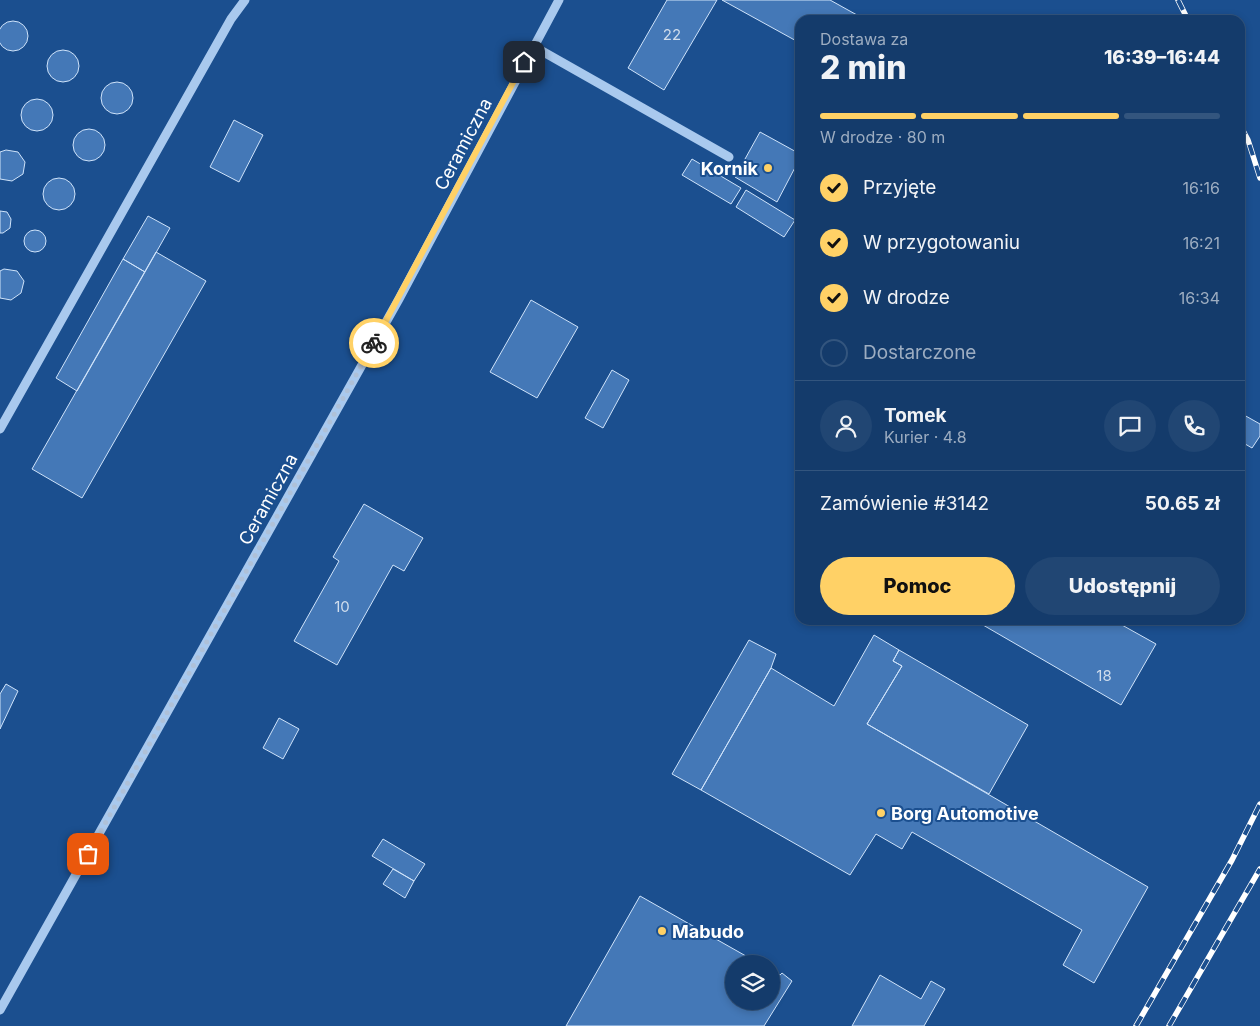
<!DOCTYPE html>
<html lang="pl">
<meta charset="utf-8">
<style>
:root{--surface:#143b6b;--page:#214673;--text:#f1f3f6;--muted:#9dadc1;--line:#33557e;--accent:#ffd166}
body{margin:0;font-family:Inter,sans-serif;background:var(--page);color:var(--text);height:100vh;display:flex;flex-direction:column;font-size:19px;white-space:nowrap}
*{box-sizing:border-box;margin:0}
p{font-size:16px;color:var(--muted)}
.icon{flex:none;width:28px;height:28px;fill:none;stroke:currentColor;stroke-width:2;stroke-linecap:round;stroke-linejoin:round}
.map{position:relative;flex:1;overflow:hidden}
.details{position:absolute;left:795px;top:15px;width:450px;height:610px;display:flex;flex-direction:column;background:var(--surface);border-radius:15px;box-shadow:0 2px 8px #0003,0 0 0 1px var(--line)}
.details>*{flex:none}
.buttons{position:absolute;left:725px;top:955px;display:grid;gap:10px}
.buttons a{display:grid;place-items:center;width:55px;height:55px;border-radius:50%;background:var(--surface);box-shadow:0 2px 8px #0003,0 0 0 1px var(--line);font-size:25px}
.pin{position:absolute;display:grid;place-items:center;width:42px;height:42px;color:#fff;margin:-21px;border-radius:10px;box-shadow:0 2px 8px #0006}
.courier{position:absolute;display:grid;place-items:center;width:50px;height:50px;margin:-25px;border:4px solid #ffd166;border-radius:50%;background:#fff;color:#222;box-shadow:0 1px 6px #0007}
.headline em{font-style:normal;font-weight:800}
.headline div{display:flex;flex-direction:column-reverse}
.headline{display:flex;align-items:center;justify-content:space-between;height:85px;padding:0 25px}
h1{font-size:32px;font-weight:800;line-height:38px}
.bar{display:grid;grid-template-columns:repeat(4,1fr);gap:8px 5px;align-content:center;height:60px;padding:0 25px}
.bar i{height:6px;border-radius:4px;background:var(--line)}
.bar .selected{background:var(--accent)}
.bar p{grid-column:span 4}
.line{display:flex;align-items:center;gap:12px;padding:0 25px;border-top:1px solid var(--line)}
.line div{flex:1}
.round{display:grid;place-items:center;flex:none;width:52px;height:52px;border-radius:26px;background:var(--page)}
ol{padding:0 25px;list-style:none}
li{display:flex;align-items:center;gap:15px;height:55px}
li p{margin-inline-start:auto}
li .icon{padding:5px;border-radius:50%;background:var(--accent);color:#111;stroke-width:4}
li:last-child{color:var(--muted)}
li i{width:28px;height:28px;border:2px solid var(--line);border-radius:50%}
.primary-button{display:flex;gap:10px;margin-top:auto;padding:10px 25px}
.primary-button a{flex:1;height:58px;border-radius:30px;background:var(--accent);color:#111;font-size:20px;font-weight:800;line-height:58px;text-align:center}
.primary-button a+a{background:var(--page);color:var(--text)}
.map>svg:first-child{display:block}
.building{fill:#4478b7;stroke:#cfe3fa}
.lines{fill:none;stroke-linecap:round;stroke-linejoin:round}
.minor{stroke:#a9c9ee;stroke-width:9}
.rail-casing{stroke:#fff;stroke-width:5.5}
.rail{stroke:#1b4f8f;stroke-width:4;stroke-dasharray:11;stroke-linecap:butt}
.done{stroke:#afc1d8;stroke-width:5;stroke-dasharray:0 9}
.route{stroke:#ffd166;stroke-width:6}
.poi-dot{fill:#ffd166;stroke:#1b4f8f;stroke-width:2}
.labels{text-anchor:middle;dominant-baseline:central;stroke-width:4;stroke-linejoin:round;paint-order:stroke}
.number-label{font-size:15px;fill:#d0dded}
.street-label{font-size:18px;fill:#fff;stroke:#1b4f8f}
.poi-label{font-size:18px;font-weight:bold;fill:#fff;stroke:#1b4f8f;text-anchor:start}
</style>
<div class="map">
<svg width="1260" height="1026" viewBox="0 0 1260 1026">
<rect width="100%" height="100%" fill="#1b4f8f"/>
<path class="building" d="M 667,0 L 717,0 L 664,90 L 628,68 Z
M 722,0 L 830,0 L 866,20 L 800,20 L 800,43 Z
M-2 36a15 15 0 1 1 30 0a15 15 0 1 1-30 0Z
M47 66a16 16 0 1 1 32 0a16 16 0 1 1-32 0Z
M101 98a16 16 0 1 1 32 0a16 16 0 1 1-32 0Z
M21 115a16 16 0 1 1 32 0a16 16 0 1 1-32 0Z
M 234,120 L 263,135 L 239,182 L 210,167 Z
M73 145a16 16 0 1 1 32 0a16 16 0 1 1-32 0Z
M 760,132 L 800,154 L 800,158 L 777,202 L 735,177 Z
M 6,150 L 18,152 L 25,162 L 23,174 L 12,181 L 0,179 L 0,152 Z
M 692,159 L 741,188 L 731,204 L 682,175 Z
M43 194a16 16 0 1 1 32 0a16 16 0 1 1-32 0Z
M 746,190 L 795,220 L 784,237 L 736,207 Z
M 0,211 L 7,212 L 11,219 L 10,228 L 3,233 L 0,233 Z
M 148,216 L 170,228 L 145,272 L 123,259 Z
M24 241a11 11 0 1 1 22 0a11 11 0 1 1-22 0Z
M 156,252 L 206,281 L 82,498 L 32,469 Z
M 123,259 L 145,272 L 77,391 L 56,378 Z
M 4,269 L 17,271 L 24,281 L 21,293 L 11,300 L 0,298 L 0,271 Z
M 531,300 L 578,327 L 537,398 L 490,372 Z
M 612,370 L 629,380 L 603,428 L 585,418 Z
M 1244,415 L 1260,424 L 1260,436 L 1252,448 L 1240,441 L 1240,422 Z
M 364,504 L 423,538 L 404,571 L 393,565 L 337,665 L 294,641 L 339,561 L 333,557 Z
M 986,620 L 1113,620 L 1156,644 L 1121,705 L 983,625 Z
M 874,635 L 899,650 L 893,661 L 902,666 L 867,724 L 1148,887 L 1094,983 L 1063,965 L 1082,930 L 912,832 L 902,849 L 876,834 L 850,875 L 701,790 L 771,668 L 834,706 Z
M 749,640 L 776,654 L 771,668 L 701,790 L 672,774 Z
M 899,650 L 1028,725 L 989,794 L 867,724 L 902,666 L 893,661 Z
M 6,684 L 18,691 L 0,729 L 0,694 Z
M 279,718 L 299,729 L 283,759 L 263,748 Z
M 383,839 L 425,864 L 414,881 L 372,856 Z
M 393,869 L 414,881 L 405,898 L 383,884 Z
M 640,896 L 760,964 L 734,964 L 734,1001 L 771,1001 L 771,970 L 780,975 L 782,973 L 792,981 L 764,1026 L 566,1026 Z
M 880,975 L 921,999 L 931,981 L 945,989 L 924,1026 L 852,1026 Z"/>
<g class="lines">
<path class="minor" d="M 533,46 L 729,157
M 0,429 L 231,19 L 245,0
M 0,1010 L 399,299 L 559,0"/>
<defs>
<path id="rail" d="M 1178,0 L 1188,20
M 1240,125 L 1248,140 L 1260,178
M 1136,1026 L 1232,860 L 1260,804
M 1169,1026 L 1260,869"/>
</defs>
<use href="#rail" class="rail-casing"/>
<use href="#rail" class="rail"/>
</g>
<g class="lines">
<path class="done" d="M 88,854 L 374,343"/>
<path class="route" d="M 374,343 L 524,62"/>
</g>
<g class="poi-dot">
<circle cx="768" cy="168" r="5"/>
<circle cx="881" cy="813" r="5"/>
<circle cx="662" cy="931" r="5"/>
</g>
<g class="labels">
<g class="number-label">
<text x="672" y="34">22</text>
<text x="342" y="606">10</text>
<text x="1104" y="675">18</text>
</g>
<g class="street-label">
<text transform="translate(463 144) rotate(-62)">Ceramiczna</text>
<text transform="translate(268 499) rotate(-61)">Ceramiczna</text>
</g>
<g class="poi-label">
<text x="758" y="168" text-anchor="end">Kornik</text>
<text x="891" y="813">Borg Automotive</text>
<text x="672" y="931">Mabudo</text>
</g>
</g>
</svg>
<div class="buttons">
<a><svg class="icon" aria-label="layers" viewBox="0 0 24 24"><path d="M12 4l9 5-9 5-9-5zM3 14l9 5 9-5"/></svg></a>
</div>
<div class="pin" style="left:88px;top:854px;background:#ea580c"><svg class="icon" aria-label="bag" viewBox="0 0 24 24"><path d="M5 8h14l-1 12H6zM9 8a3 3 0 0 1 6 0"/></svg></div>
<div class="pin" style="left:524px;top:62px;background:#1f2937"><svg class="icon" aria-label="home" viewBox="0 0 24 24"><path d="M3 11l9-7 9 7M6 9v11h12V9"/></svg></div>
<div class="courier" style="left:374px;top:343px"><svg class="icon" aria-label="bike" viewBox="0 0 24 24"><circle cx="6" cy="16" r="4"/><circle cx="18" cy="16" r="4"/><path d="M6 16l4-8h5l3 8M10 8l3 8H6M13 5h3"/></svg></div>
<section class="details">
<div class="headline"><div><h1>2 min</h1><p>Dostawa za</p></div><em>16:39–16:44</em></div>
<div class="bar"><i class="selected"></i><i class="selected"></i><i class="selected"></i><i></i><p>W drodze · 80 m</p></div>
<ol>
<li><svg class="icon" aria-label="check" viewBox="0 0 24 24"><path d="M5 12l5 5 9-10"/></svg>Przyjęte<p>16:16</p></li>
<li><svg class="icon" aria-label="check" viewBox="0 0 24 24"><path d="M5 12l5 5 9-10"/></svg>W przygotowaniu<p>16:21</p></li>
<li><svg class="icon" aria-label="check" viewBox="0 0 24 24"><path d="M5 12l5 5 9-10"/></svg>W drodze<p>16:34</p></li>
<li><i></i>Dostarczone</li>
</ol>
<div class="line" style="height:90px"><a class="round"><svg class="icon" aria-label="person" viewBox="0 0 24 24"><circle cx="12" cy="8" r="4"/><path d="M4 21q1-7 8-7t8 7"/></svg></a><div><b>Tomek</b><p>Kurier · 4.8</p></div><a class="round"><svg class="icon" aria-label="chat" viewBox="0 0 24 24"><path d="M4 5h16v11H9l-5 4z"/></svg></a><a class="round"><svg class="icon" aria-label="phone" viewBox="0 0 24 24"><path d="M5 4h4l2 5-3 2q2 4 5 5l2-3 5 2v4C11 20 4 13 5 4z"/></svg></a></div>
<div class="line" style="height:65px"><div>Zamówienie #3142</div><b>50.65 zł</b></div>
<div class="primary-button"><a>Pomoc</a><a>Udostępnij</a></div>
</section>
</div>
